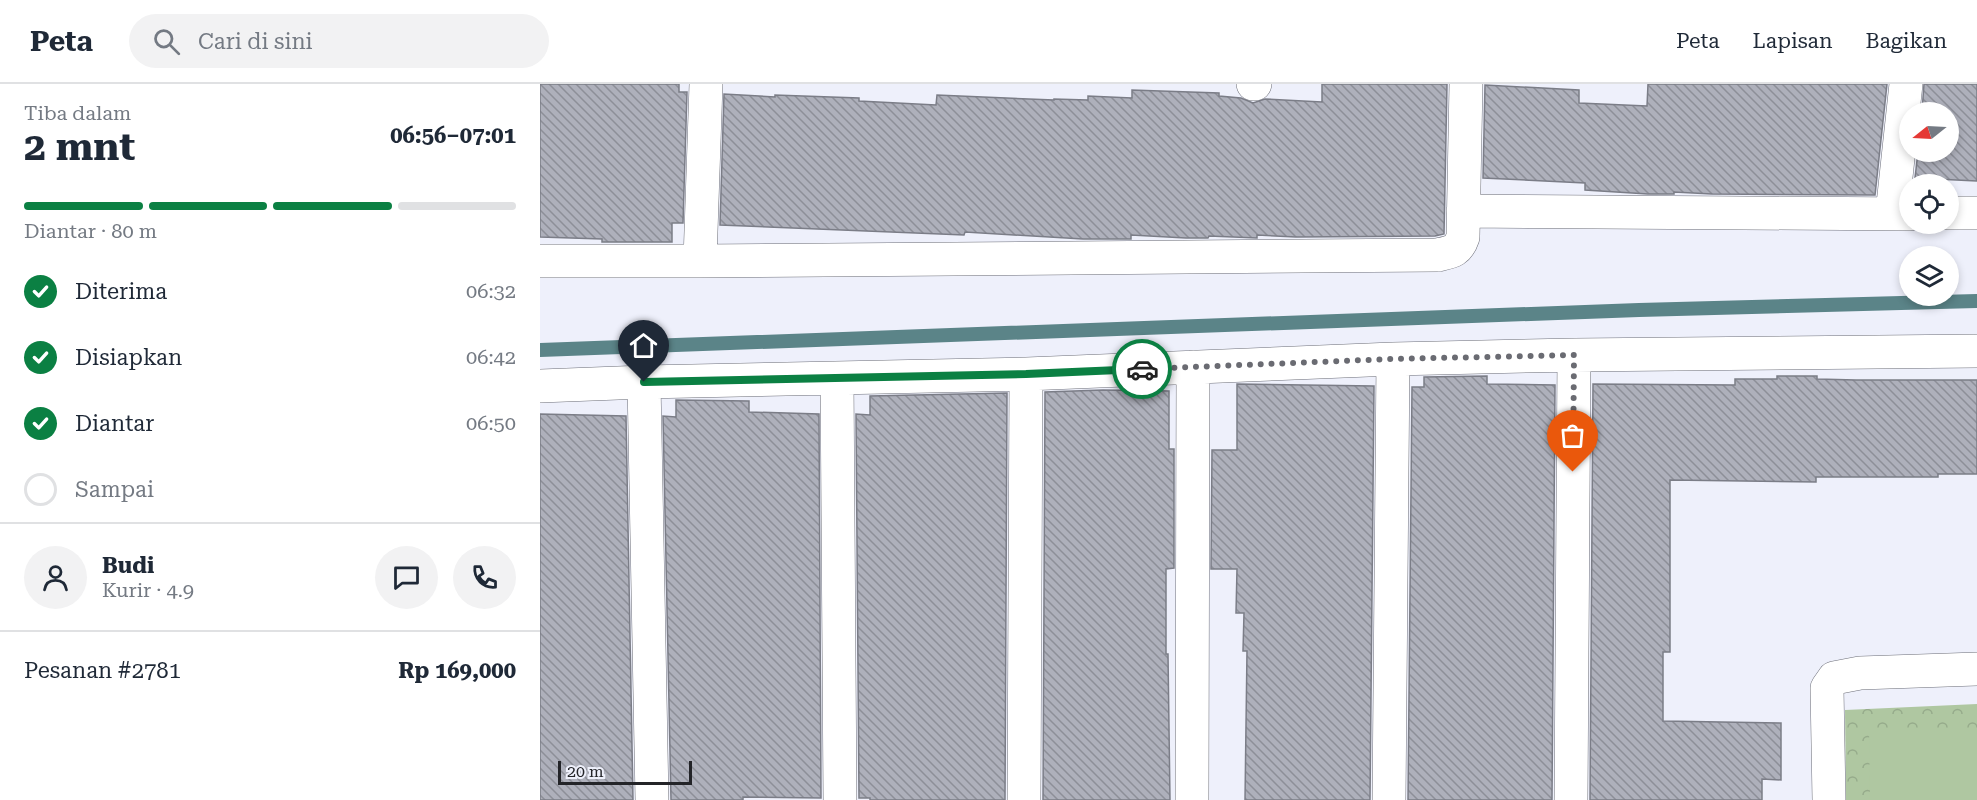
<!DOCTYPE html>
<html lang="id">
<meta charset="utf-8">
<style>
:root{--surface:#fff;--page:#f2f2f3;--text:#1f2937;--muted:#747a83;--line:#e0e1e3;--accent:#0b8043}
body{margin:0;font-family:"Roboto Serif",serif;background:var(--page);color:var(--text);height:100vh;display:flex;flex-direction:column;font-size:22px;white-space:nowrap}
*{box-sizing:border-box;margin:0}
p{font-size:20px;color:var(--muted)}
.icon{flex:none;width:33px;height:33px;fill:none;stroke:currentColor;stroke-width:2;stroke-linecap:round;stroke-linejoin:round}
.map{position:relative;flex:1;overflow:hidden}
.sheet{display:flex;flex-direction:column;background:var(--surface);width:540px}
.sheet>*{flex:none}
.needle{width:39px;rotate:252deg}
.fabs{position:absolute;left:1359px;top:18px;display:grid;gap:12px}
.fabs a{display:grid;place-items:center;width:60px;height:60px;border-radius:50%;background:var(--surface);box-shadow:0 3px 9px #0003;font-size:30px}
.scale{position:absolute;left:18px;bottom:15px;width:134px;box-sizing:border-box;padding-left:6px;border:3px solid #232428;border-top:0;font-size:16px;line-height:21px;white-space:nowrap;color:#232428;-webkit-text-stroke:4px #eef0fb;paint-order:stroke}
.pin{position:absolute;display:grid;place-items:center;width:51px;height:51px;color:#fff;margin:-62px -26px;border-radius:50% 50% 50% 0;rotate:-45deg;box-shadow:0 0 6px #0007}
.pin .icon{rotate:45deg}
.courier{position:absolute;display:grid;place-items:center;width:60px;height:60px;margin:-30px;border:4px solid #0b8043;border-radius:50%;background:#fff;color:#222;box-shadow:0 2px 8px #0007}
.head em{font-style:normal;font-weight:700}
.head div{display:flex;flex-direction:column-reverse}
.head{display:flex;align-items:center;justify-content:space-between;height:102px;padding:0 24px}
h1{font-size:39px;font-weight:700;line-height:45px}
.bar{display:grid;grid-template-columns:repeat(4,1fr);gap:9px 6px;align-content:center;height:72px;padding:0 24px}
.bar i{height:8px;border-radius:4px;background:var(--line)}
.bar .on{background:var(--accent)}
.bar p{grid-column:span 4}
.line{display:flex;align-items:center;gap:15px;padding:0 24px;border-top:2px solid var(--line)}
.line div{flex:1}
.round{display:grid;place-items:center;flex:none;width:63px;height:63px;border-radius:32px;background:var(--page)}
ol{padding:0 24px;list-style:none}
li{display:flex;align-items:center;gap:18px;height:66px}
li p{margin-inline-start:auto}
li .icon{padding:6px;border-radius:50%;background:var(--accent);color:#fff;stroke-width:4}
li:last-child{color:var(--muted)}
li i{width:33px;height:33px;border:3px solid var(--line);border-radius:50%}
header{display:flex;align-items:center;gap:36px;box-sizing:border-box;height:84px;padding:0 30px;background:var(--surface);border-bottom:2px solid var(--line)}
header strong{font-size:28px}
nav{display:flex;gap:33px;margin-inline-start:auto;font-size:21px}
.search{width:420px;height:54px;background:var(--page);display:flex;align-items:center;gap:15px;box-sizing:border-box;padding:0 21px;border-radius:33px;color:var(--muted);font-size:22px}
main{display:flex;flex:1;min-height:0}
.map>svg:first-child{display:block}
.park{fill:url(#park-crowns)}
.garden{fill:#afc7a1}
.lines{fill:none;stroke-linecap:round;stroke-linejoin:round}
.stream{stroke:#5b8488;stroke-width:14}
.building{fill:url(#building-back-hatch);stroke:#7b7d87;stroke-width:1.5}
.minor-casing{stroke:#6d6f79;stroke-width:34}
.minor{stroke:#fff;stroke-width:33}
.done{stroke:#6a6b72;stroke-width:6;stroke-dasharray:0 10.8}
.route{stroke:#0b8043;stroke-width:8}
</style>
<header>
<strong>Peta</strong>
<div class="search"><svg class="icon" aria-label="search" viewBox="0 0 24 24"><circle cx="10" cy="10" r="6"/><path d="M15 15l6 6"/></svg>Cari di sini</div>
<nav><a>Peta</a><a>Lapisan</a><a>Bagikan</a></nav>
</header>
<main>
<section class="sheet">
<div class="head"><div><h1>2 mnt</h1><p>Tiba dalam</p></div><em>06:56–07:01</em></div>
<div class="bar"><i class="on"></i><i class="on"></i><i class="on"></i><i></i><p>Diantar · 80 m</p></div>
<ol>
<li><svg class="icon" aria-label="check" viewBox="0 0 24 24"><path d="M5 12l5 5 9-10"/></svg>Diterima<p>06:32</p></li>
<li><svg class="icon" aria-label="check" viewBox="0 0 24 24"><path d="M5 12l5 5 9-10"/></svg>Disiapkan<p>06:42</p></li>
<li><svg class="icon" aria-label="check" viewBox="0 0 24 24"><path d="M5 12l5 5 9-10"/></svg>Diantar<p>06:50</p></li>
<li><i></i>Sampai</li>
</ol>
<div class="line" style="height:108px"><a class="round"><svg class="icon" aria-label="person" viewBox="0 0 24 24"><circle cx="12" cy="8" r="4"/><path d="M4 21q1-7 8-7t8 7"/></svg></a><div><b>Budi</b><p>Kurir · 4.9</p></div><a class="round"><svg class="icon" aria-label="chat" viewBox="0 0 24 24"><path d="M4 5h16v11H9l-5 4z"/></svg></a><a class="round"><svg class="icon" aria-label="phone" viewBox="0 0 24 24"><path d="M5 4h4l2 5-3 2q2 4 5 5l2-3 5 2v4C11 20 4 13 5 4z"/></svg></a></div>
<div class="line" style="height:78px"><div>Pesanan #2781</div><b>Rp 169,000</b></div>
</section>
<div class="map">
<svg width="1437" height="716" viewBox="0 0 1437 716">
<defs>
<pattern id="park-crowns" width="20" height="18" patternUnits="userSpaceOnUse" patternTransform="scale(1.5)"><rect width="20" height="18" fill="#afc7a1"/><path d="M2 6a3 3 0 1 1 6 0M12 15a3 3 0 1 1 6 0" fill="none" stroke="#96ab8b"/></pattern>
<pattern id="building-back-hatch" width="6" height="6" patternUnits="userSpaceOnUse" patternTransform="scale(1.5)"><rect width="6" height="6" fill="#aeb0bb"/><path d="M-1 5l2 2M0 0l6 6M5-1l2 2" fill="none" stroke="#8d8f98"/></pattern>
</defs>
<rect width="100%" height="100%" fill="#eef0fb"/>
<path class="park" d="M 1437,620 L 1437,716 L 1306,716 L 1305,626 Z"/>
<path class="garden" d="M 1437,645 L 1437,716 L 1330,716 L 1329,645 Z"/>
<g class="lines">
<path class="stream" d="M 0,266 L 1099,226 L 1437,217"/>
</g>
<path class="building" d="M 0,0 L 139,0 L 139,8 L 147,8 L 143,139 L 132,139 L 132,158 L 62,158 L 62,155 L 0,153 Z
M 782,0 L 907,0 L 904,150 L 895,152 L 756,153 L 717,151 L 717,154 L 669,152 L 668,154 L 646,154 L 591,151 L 591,155 L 543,155 L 425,148 L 424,151 L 180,141 L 184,10 L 235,13 L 235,11 L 319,14 L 319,17 L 396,21 L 397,11 L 514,16 L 514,15 L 548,16 L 548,12 L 592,14 L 592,6 L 679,9 L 679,12 L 701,14 L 713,19 L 725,15 L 782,18 Z
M 1108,0 L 1347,0 L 1335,111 L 1172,110 L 1134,108 L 1134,110 L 1108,110 L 1045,106 L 1045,99 L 943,94 L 945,1 L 1039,6 L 1039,19 L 1107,22 Z
M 1384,0 L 1437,0 L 1437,97 L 1375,94 L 1378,68 L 1408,68 L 1408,28 L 1382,28 Z
M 947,292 L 947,300 L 1015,301 L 1012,716 L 868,716 L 872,303 L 884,303 L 884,293 Z
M 1237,292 L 1277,292 L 1277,295 L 1316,296 L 1437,296 L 1437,390 L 1398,390 L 1398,393 L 1276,393 L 1276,398 L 1130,396 L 1130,568 L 1123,568 L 1123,637 L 1241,639 L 1241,696 L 1222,695 L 1222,716 L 1050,716 L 1053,300 L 1195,301 L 1195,295 L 1237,295 Z
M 697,300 L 834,302 L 830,716 L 705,716 L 707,567 L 703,567 L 704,529 L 696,529 L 697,485 L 671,485 L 672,366 L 697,366 Z
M 563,306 L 629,307 L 629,365 L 634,365 L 634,484 L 626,485 L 626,570 L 628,570 L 630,716 L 503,716 L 505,308 Z
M 467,309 L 465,716 L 330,716 L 330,714 L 319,714 L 316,330 L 330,331 L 330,312 Z
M 136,316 L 209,317 L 209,328 L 279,330 L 281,714 L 203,713 L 203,716 L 131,716 L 123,332 L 136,333 Z
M 0,330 L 86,332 L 93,716 L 0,716 Z"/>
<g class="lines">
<defs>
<path id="minor" d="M 713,0 L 715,0
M 923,127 L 1370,130
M 1408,129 L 1437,129
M 1352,130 L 1366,0
M 0,177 L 160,177 L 897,171 C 911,168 918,168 923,153 L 926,0
M 160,177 L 166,0
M 297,294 L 300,716
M 104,298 L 112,716
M 0,302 L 104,298 L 486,290 L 853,275 L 1034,271 L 1437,267
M 484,716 L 486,290
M 652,716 L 653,283
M 849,716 L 853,275
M 1031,716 L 1034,271
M 1289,716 L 1287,604 L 1294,594 L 1320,589 L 1437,585"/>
</defs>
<use href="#minor" class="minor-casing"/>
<use href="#minor" class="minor"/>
</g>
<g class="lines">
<path class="done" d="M 602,285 L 852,275 L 1034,271 L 1033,388"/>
<path class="route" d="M 104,298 L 486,290 L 602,285"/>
</g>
</svg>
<div class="fabs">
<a><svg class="needle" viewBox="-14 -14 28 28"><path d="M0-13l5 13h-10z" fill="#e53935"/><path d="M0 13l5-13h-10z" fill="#747a83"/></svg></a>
<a><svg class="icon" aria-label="locate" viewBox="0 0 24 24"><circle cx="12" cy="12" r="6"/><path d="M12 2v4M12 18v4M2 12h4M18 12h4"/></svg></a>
<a><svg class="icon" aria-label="layers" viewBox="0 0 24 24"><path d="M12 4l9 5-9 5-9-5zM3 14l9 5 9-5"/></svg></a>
</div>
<div class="scale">20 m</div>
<div class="pin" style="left:1033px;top:388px;background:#ea580c"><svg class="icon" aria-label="bag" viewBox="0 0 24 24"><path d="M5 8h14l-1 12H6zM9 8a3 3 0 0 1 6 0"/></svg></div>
<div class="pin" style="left:104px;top:298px;background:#1f2937"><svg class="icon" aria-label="home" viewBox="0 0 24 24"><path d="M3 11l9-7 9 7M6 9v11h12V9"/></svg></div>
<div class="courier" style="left:602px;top:285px"><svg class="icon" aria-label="car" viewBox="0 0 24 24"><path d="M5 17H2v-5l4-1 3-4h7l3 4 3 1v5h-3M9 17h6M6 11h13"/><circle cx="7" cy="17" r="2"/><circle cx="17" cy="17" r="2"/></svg></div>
</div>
</main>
